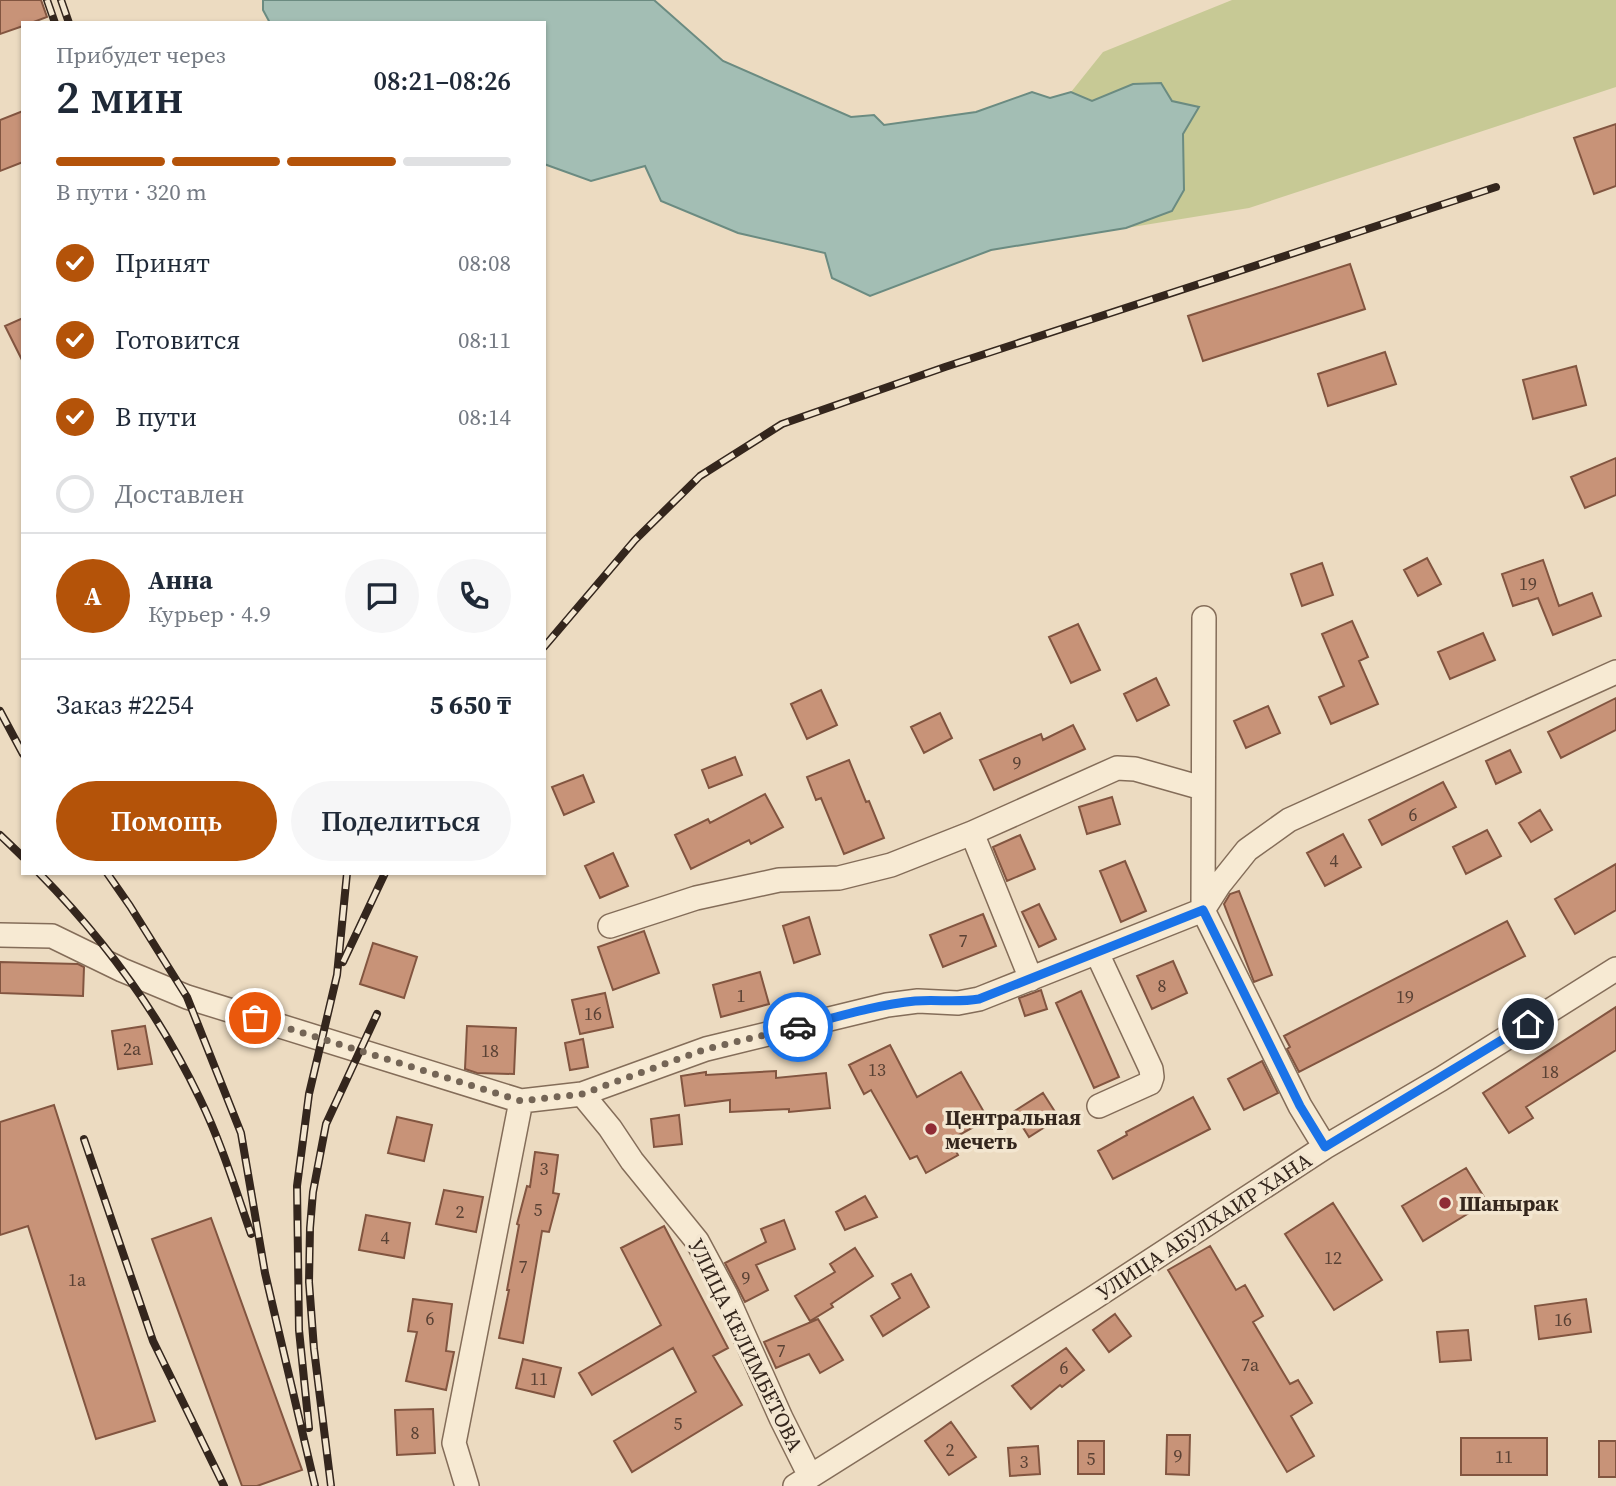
<!DOCTYPE html>
<html lang="ru">
<meta charset="utf-8">
<style>
:root{--surface:#fff;--page:#f6f6f7;--text:#1f2937;--muted:#747a83;--line:#e0e1e3;--accent:#b45309}
body{margin:0;font-family:"Source Serif 4",serif;background:var(--page);color:var(--text);height:100vh;display:flex;flex-direction:column;font-size:26px;white-space:nowrap}
*{box-sizing:border-box;margin:0}
p{font-size:23px;color:var(--muted)}
.icon{flex:none;width:38px;height:38px;fill:none;stroke:currentColor;stroke-width:2;stroke-linecap:round;stroke-linejoin:round}
.map{position:relative;flex:1;overflow:hidden}
.panel{position:absolute;left:21px;top:21px;width:525px;height:854px;display:flex;flex-direction:column;background:var(--surface);border-radius:0px;box-shadow:0 2px 5px #0004}
.panel>*{flex:none}
.pin{position:absolute;display:grid;place-items:center;width:60px;height:60px;color:#fff;margin:-30px;border:4px solid #fff;border-radius:50%;box-shadow:0 2px 7px #0007}
.courier{position:absolute;display:grid;place-items:center;width:70px;height:70px;margin:-35px;border:5px solid #1a73e8;border-radius:50%;background:#fff;color:#222;box-shadow:0 2px 9px #0007}
.overview em{font-style:normal;font-weight:600}
.overview div{display:flex;flex-direction:column-reverse}
.overview{display:flex;align-items:center;justify-content:space-between;height:119px;padding:0 35px}
h1{font-size:46px;font-weight:600;line-height:52px}
.bar{display:grid;grid-template-columns:repeat(4,1fr);gap:10px 7px;align-content:center;height:84px;padding:0 35px}
.bar i{height:9px;border-radius:5px;background:var(--line)}
.bar .active{background:var(--accent)}
.bar p{grid-column:span 4}
.line{display:flex;align-items:center;gap:18px;padding:0 35px;border-top:2px solid var(--line)}
.line div{flex:1}
.round{display:grid;place-items:center;flex:none;width:74px;height:74px;border-radius:37px;background:var(--page)}
ol{padding:0 35px;list-style:none}
li{display:flex;align-items:center;gap:21px;height:77px}
li p{margin-inline-start:auto}
li .icon{padding:7px;border-radius:50%;background:var(--accent);color:#fff;stroke-width:4}
li:last-child{color:var(--muted)}
li i{width:38px;height:38px;border:4px solid var(--line);border-radius:50%}
.action{display:flex;gap:14px;margin-top:auto;padding:14px 35px}
.action a{flex:1;height:80px;border-radius:42px;background:var(--accent);color:#fff;font-size:28px;font-weight:600;line-height:80px;text-align:center}
.action a+a{background:var(--page);color:var(--text)}
.map>svg:first-child{display:block}
.green{fill:#c7c995}
.water{fill:#a3beb4;stroke:#6b8b81;stroke-width:2}
.building{fill:#c89378;stroke:#825540;stroke-width:2}
.lines{fill:none;stroke-linecap:round;stroke-linejoin:round}
.minor-casing{stroke:#846d59;stroke-width:26}
.minor{stroke:#f7ead3;stroke-width:23}
.rail-casing{stroke:#34261d;stroke-width:8}
.rail{stroke:#f3e6d0;stroke-width:5;stroke-dasharray:16;stroke-linecap:butt}
.done{stroke:#746556;stroke-width:7;stroke-dasharray:0 12.6}
.route{stroke:#1a73e8;stroke-width:9}
.poi-dot{fill:#902c35;stroke:#f3e6d0;stroke-width:2.5}
.labels{text-anchor:middle;dominant-baseline:central;stroke-width:7;stroke-linejoin:round;paint-order:stroke}
.number-label{font-size:18px;fill:#594134}
.poi-label{font-size:21px;font-weight:bold;fill:#34261d;stroke:#f3e6d0;text-anchor:start}
.street-label{font-size:21px;fill:#34261d;stroke:#f3e6d0}
</style>
<div class="map">
<svg width="1616" height="1486" viewBox="0 0 1616 1486">
<rect width="100%" height="100%" fill="#ecdbc1"/>
<path class="green" d="M 1232,0 L 1616,0 L 1616,87 L 1249,208 L 1126,228 L 1172,210 L 1184,190 L 1183,134 L 1172,101 L 1133,84 L 1092,101 L 1071,92 L 1103,52 Z"/>
<path class="water" d="M 263,0 L 654,0 L 723,61 L 851,117 L 874,115 L 884,125 L 976,112 L 1032,92 L 1050,98 L 1071,92 L 1092,101 L 1133,84 L 1161,83 L 1172,101 L 1199,107 L 1183,134 L 1184,190 L 1172,211 L 1126,228 L 991,250 L 870,296 L 832,278 L 825,253 L 738,233 L 661,201 L 645,166 L 591,181 L 544,164 L 544,23 L 270,23 L 263,10 Z"/>
<path class="building" d="M 0,0 L 41,0 L 47,17 L 31,23 L 23,23 L 23,26 L 0,34 Z
M 23,111 L 23,162 L 0,171 L 0,120 Z
M 1616,124 L 1616,186 L 1594,194 L 1574,138 Z
M 1350,264 L 1365,309 L 1203,361 L 1188,316 Z
M 23,318 L 23,362 L 5,326 Z
M 1385,352 L 1396,384 L 1328,406 L 1318,374 Z
M 1576,366 L 1586,405 L 1533,419 L 1523,380 Z
M 1616,458 L 1616,495 L 1585,508 L 1571,477 Z
M 1427,558 L 1441,584 L 1418,596 L 1404,570 Z
M 1543,560 L 1559,606 L 1592,593 L 1601,616 L 1553,635 L 1538,598 L 1513,606 L 1502,574 Z
M 1322,563 L 1333,595 L 1302,606 L 1291,574 Z
M 1352,621 L 1368,657 L 1359,661 L 1378,704 L 1331,724 L 1319,697 L 1344,686 L 1322,634 Z
M 1078,624 L 1100,670 L 1071,683 L 1049,637 Z
M 1483,633 L 1495,660 L 1450,679 L 1438,652 Z
M 1156,678 L 1169,705 L 1137,721 L 1124,694 Z
M 821,690 L 837,725 L 807,739 L 791,704 Z
M 1616,698 L 1616,730 L 1561,758 L 1548,732 Z
M 1268,706 L 1280,733 L 1246,748 L 1234,721 Z
M 940,713 L 952,738 L 924,753 L 911,727 Z
M 1073,725 L 1085,749 L 994,790 L 980,760 L 1041,734 L 1043,740 Z
M 1510,750 L 1521,772 L 1496,784 L 1486,761 Z
M 735,757 L 742,775 L 709,788 L 702,770 Z
M 849,760 L 866,802 L 869,801 L 884,838 L 844,854 L 821,798 L 816,800 L 807,777 Z
M 583,775 L 594,802 L 564,815 L 552,787 Z
M 1443,782 L 1456,807 L 1382,845 L 1369,820 Z
M 765,794 L 783,827 L 751,844 L 749,840 L 691,869 L 675,835 L 708,819 L 710,823 Z
M 1112,797 L 1120,824 L 1087,834 L 1079,807 Z
M 1540,810 L 1552,830 L 1531,842 L 1519,823 Z
M 1487,830 L 1501,856 L 1466,874 L 1453,847 Z
M 1343,834 L 1361,867 L 1325,886 L 1307,853 Z
M 1020,835 L 1035,869 L 1007,881 L 993,847 Z
M 613,853 L 628,886 L 600,898 L 585,866 Z
M 1125,861 L 1146,911 L 1121,922 L 1100,871 Z
M 1616,864 L 1616,910 L 1575,934 L 1555,899 Z
M 1239,891 L 1272,975 L 1254,982 L 1224,904 L 1230,894 Z
M 1039,904 L 1056,939 L 1039,947 L 1022,912 Z
M 983,914 L 996,946 L 943,967 L 930,935 Z
M 809,917 L 820,954 L 794,963 L 783,926 Z
M 1507,921 L 1525,956 L 1299,1072 L 1287,1049 L 1290,1047 L 1284,1036 Z
M 644,931 L 659,973 L 613,990 L 598,947 Z
M 373,943 L 417,957 L 404,998 L 360,984 Z
M 1173,961 L 1187,993 L 1152,1009 L 1137,976 Z
M 0,962 L 78,964 L 84,967 L 83,996 L 0,993 Z
M 760,972 L 769,1004 L 721,1017 L 713,985 Z
M 1041,990 L 1047,1009 L 1025,1016 L 1019,998 Z
M 1081,991 L 1119,1077 L 1094,1088 L 1056,1003 Z
M 605,993 L 613,1027 L 580,1034 L 572,1000 Z
M 1616,1007 L 1616,1050 L 1526,1107 L 1533,1118 L 1509,1133 L 1483,1093 Z
M 145,1026 L 152,1064 L 118,1069 L 112,1031 Z
M 467,1026 L 516,1028 L 514,1074 L 477,1073 L 465,1069 Z
M 583,1039 L 588,1067 L 570,1070 L 565,1043 Z
M 890,1045 L 917,1097 L 961,1072 L 988,1119 L 950,1140 L 958,1155 L 926,1173 L 917,1156 L 910,1159 L 871,1090 L 864,1094 L 849,1065 Z
M 1262,1061 L 1278,1093 L 1244,1110 L 1228,1079 Z
M 776,1071 L 776,1078 L 826,1073 L 830,1108 L 789,1112 L 789,1109 L 730,1112 L 730,1100 L 685,1106 L 681,1076 L 706,1072 L 706,1075 Z
M 1043,1093 L 1059,1118 L 1029,1137 L 1013,1112 Z
M 1193,1097 L 1210,1129 L 1113,1179 L 1098,1151 L 1127,1135 L 1126,1132 Z
M 54,1105 L 155,1421 L 96,1439 L 28,1226 L 0,1235 L 0,1122 Z
M 679,1115 L 682,1144 L 654,1147 L 651,1119 Z
M 397,1117 L 432,1125 L 424,1161 L 388,1153 Z
M 535,1152 L 558,1155 L 553,1193 L 559,1194 L 549,1232 L 542,1231 L 523,1343 L 499,1338 L 509,1290 L 507,1290 L 519,1225 L 517,1224 L 527,1186 L 530,1187 Z
M 1466,1168 L 1487,1202 L 1423,1241 L 1402,1206 Z
M 444,1190 L 483,1197 L 476,1232 L 436,1224 Z
M 865,1196 L 877,1217 L 845,1230 L 836,1212 Z
M 1333,1203 L 1382,1280 L 1334,1310 L 1285,1234 Z
M 366,1215 L 410,1223 L 404,1258 L 359,1250 Z
M 211,1218 L 302,1470 L 257,1486 L 242,1486 L 152,1239 Z
M 784,1220 L 795,1249 L 756,1265 L 768,1290 L 745,1302 L 725,1263 L 766,1242 L 761,1229 Z
M 664,1226 L 728,1348 L 713,1356 L 742,1405 L 632,1472 L 614,1441 L 696,1392 L 673,1348 L 592,1395 L 579,1373 L 661,1325 L 621,1248 Z
M 1210,1246 L 1236,1290 L 1245,1285 L 1263,1316 L 1253,1322 L 1290,1384 L 1298,1380 L 1312,1403 L 1291,1416 L 1314,1456 L 1287,1472 L 1168,1270 Z
M 855,1248 L 873,1276 L 831,1304 L 833,1307 L 810,1321 L 795,1296 L 835,1272 L 830,1264 Z
M 911,1274 L 929,1307 L 883,1336 L 871,1316 L 900,1298 L 892,1284 Z
M 413,1299 L 452,1304 L 446,1351 L 454,1352 L 446,1390 L 406,1381 L 417,1332 L 408,1331 Z
M 1586,1299 L 1591,1332 L 1539,1339 L 1535,1306 Z
M 1115,1314 L 1131,1336 L 1109,1352 L 1093,1330 Z
M 818,1319 L 843,1360 L 820,1373 L 809,1354 L 776,1368 L 764,1342 Z
M 1468,1330 L 1471,1360 L 1440,1362 L 1437,1332 Z
M 1066,1348 L 1084,1370 L 1062,1387 L 1060,1385 L 1031,1409 L 1012,1386 Z
M 523,1359 L 561,1368 L 554,1397 L 516,1388 Z
M 433,1409 L 435,1453 L 397,1455 L 395,1410 Z
M 951,1422 L 976,1457 L 949,1475 L 925,1441 Z
M 1167,1435 L 1190,1435 L 1189,1475 L 1166,1474 Z
M 1461,1438 L 1547,1438 L 1547,1475 L 1461,1475 Z
M 1078,1441 L 1104,1441 L 1104,1474 L 1078,1474 Z
M 1599,1441 L 1616,1441 L 1616,1477 L 1599,1477 Z
M 1038,1446 L 1040,1474 L 1010,1476 L 1008,1448 Z"/>
<g class="lines">
<defs>
<path id="minor" d="M 1204,618 L 1203,910 L 1300,1106 L 1325,1147
M 972,833 L 1031,979
M 610,926 L 696,898 L 779,880 L 839,878 L 891,865 L 972,833 L 1117,768 L 1135,769 L 1202,788
M 0,935 L 52,936 L 122,970 L 187,997 L 521,1101 L 582,1094
M 1097,953 L 1151,1069 L 1152,1077 L 1150,1083 L 1099,1106
M 810,1476 L 781,1418 L 726,1295 L 697,1241 L 632,1161 L 610,1128 L 582,1094 L 706,1049 L 887,1005 L 918,1001 L 958,1003 L 979,999 L 1203,910 L 1219,885 L 1247,850 L 1289,820 L 1616,672
M 467,1486 L 454,1443 L 521,1101
M 795,1486 L 1092,1299 L 1325,1147 L 1441,1079 L 1616,969"/>
</defs>
<use href="#minor" class="minor-casing"/>
<use href="#minor" class="minor"/>
<defs>
<path id="rail" d="M 47,0 L 55,23
M 61,0 L 69,23
M 544,647 L 635,540 L 700,476 L 782,424 L 945,367 L 1496,187
M 0,711 L 23,754
M 0,835 L 23,857
M 39,873 C 104,939 160,1015 200,1099 C 221,1142 235,1188 251,1234
M 107,873 L 130,906 L 187,997 L 241,1133 L 265,1273 L 315,1486
M 343,962 L 385,873
M 84,1139 L 153,1341 L 224,1486
M 309,1428 L 299,1330 L 297,1186 L 309,1094 L 337,975 L 347,873
M 331,1486 L 314,1349 L 309,1282 L 310,1228 L 313,1192 L 326,1124 L 377,1014"/>
</defs>
<use href="#rail" class="rail-casing"/>
<use href="#rail" class="rail"/>
</g>
<g class="lines">
<path class="done" d="M 255,1018 L 521,1101 L 582,1094 L 706,1049 L 798,1027"/>
<path class="route" d="M 798,1027 C 837,1017 875,1005 915,1001 C 938,999 955,1003 979,999 L 1203,910 L 1300,1106 L 1325,1147 L 1528,1024"/>
</g>
<g class="poi-dot">
<circle cx="931" cy="1129" r="7"/>
<circle cx="1445" cy="1203" r="7"/>
</g>
<g class="labels">
<g class="number-label">
<text x="1528" y="583">19</text>
<text x="1017" y="762">9</text>
<text x="1413" y="814">6</text>
<text x="1334" y="860">4</text>
<text x="963" y="940">7</text>
<text x="1162" y="985">8</text>
<text x="741" y="995">1</text>
<text x="1405" y="996">19</text>
<text x="593" y="1013">16</text>
<text x="132" y="1048">2а</text>
<text x="490" y="1050">18</text>
<text x="877" y="1069">13</text>
<text x="1550" y="1071">18</text>
<text x="544" y="1168">3</text>
<text x="538" y="1209">5</text>
<text x="460" y="1211">2</text>
<text x="385" y="1237">4</text>
<text x="1333" y="1257">12</text>
<text x="523" y="1266">7</text>
<text x="746" y="1277">9</text>
<text x="77" y="1279">1а</text>
<text x="430" y="1318">6</text>
<text x="1563" y="1319">16</text>
<text x="781" y="1350">7</text>
<text x="1250" y="1364">7а</text>
<text x="1064" y="1367">6</text>
<text x="539" y="1378">11</text>
<text x="678" y="1423">5</text>
<text x="415" y="1432">8</text>
<text x="950" y="1449">2</text>
<text x="1178" y="1455">9</text>
<text x="1504" y="1456">11</text>
<text x="1091" y="1458">5</text>
<text x="1024" y="1461">3</text>
</g>
<g class="poi-label">
<text x="945" y="1117">Центральная<tspan x="945" dy="24">мечеть</tspan></text>
<text x="1459" y="1203">Шанырак</text>
</g>
<g class="street-label">
<text transform="translate(1204 1226) rotate(-33)">УЛИЦА АБУЛХАИР ХАНА</text>
<text transform="translate(746 1345) rotate(64)">УЛИЦА КЕЛИМБЕТОВА</text>
</g>
</g>
</svg>
<div class="pin" style="left:255px;top:1018px;background:#ea580c"><svg class="icon" aria-label="bag" viewBox="0 0 24 24"><path d="M5 8h14l-1 12H6zM9 8a3 3 0 0 1 6 0"/></svg></div>
<div class="pin" style="left:1528px;top:1024px;background:#1f2937"><svg class="icon" aria-label="home" viewBox="0 0 24 24"><path d="M3 11l9-7 9 7M6 9v11h12V9"/></svg></div>
<div class="courier" style="left:798px;top:1027px"><svg class="icon" aria-label="car" viewBox="0 0 24 24"><path d="M5 17H2v-5l4-1 3-4h7l3 4 3 1v5h-3M9 17h6M6 11h13"/><circle cx="7" cy="17" r="2"/><circle cx="17" cy="17" r="2"/></svg></div>
<section class="panel">
<div class="overview"><div><h1>2 мин</h1><p>Прибудет через</p></div><em>08:21–08:26</em></div>
<div class="bar"><i class="active"></i><i class="active"></i><i class="active"></i><i></i><p>В пути · 320 m</p></div>
<ol>
<li><svg class="icon" aria-label="check" viewBox="0 0 24 24"><path d="M5 12l5 5 9-10"/></svg>Принят<p>08:08</p></li>
<li><svg class="icon" aria-label="check" viewBox="0 0 24 24"><path d="M5 12l5 5 9-10"/></svg>Готовится<p>08:11</p></li>
<li><svg class="icon" aria-label="check" viewBox="0 0 24 24"><path d="M5 12l5 5 9-10"/></svg>В пути<p>08:14</p></li>
<li><i></i>Доставлен</li>
</ol>
<div class="line" style="height:126px"><b class="round" style="background:var(--accent);color:#fff">А</b><div><b>Анна</b><p>Курьер · 4.9</p></div><a class="round"><svg class="icon" aria-label="chat" viewBox="0 0 24 24"><path d="M4 5h16v11H9l-5 4z"/></svg></a><a class="round"><svg class="icon" aria-label="phone" viewBox="0 0 24 24"><path d="M5 4h4l2 5-3 2q2 4 5 5l2-3 5 2v4C11 20 4 13 5 4z"/></svg></a></div>
<div class="line" style="height:91px"><div>Заказ #2254</div><b>5 650 ₸</b></div>
<div class="action"><a>Помощь</a><a>Поделиться</a></div>
</section>
</div>
